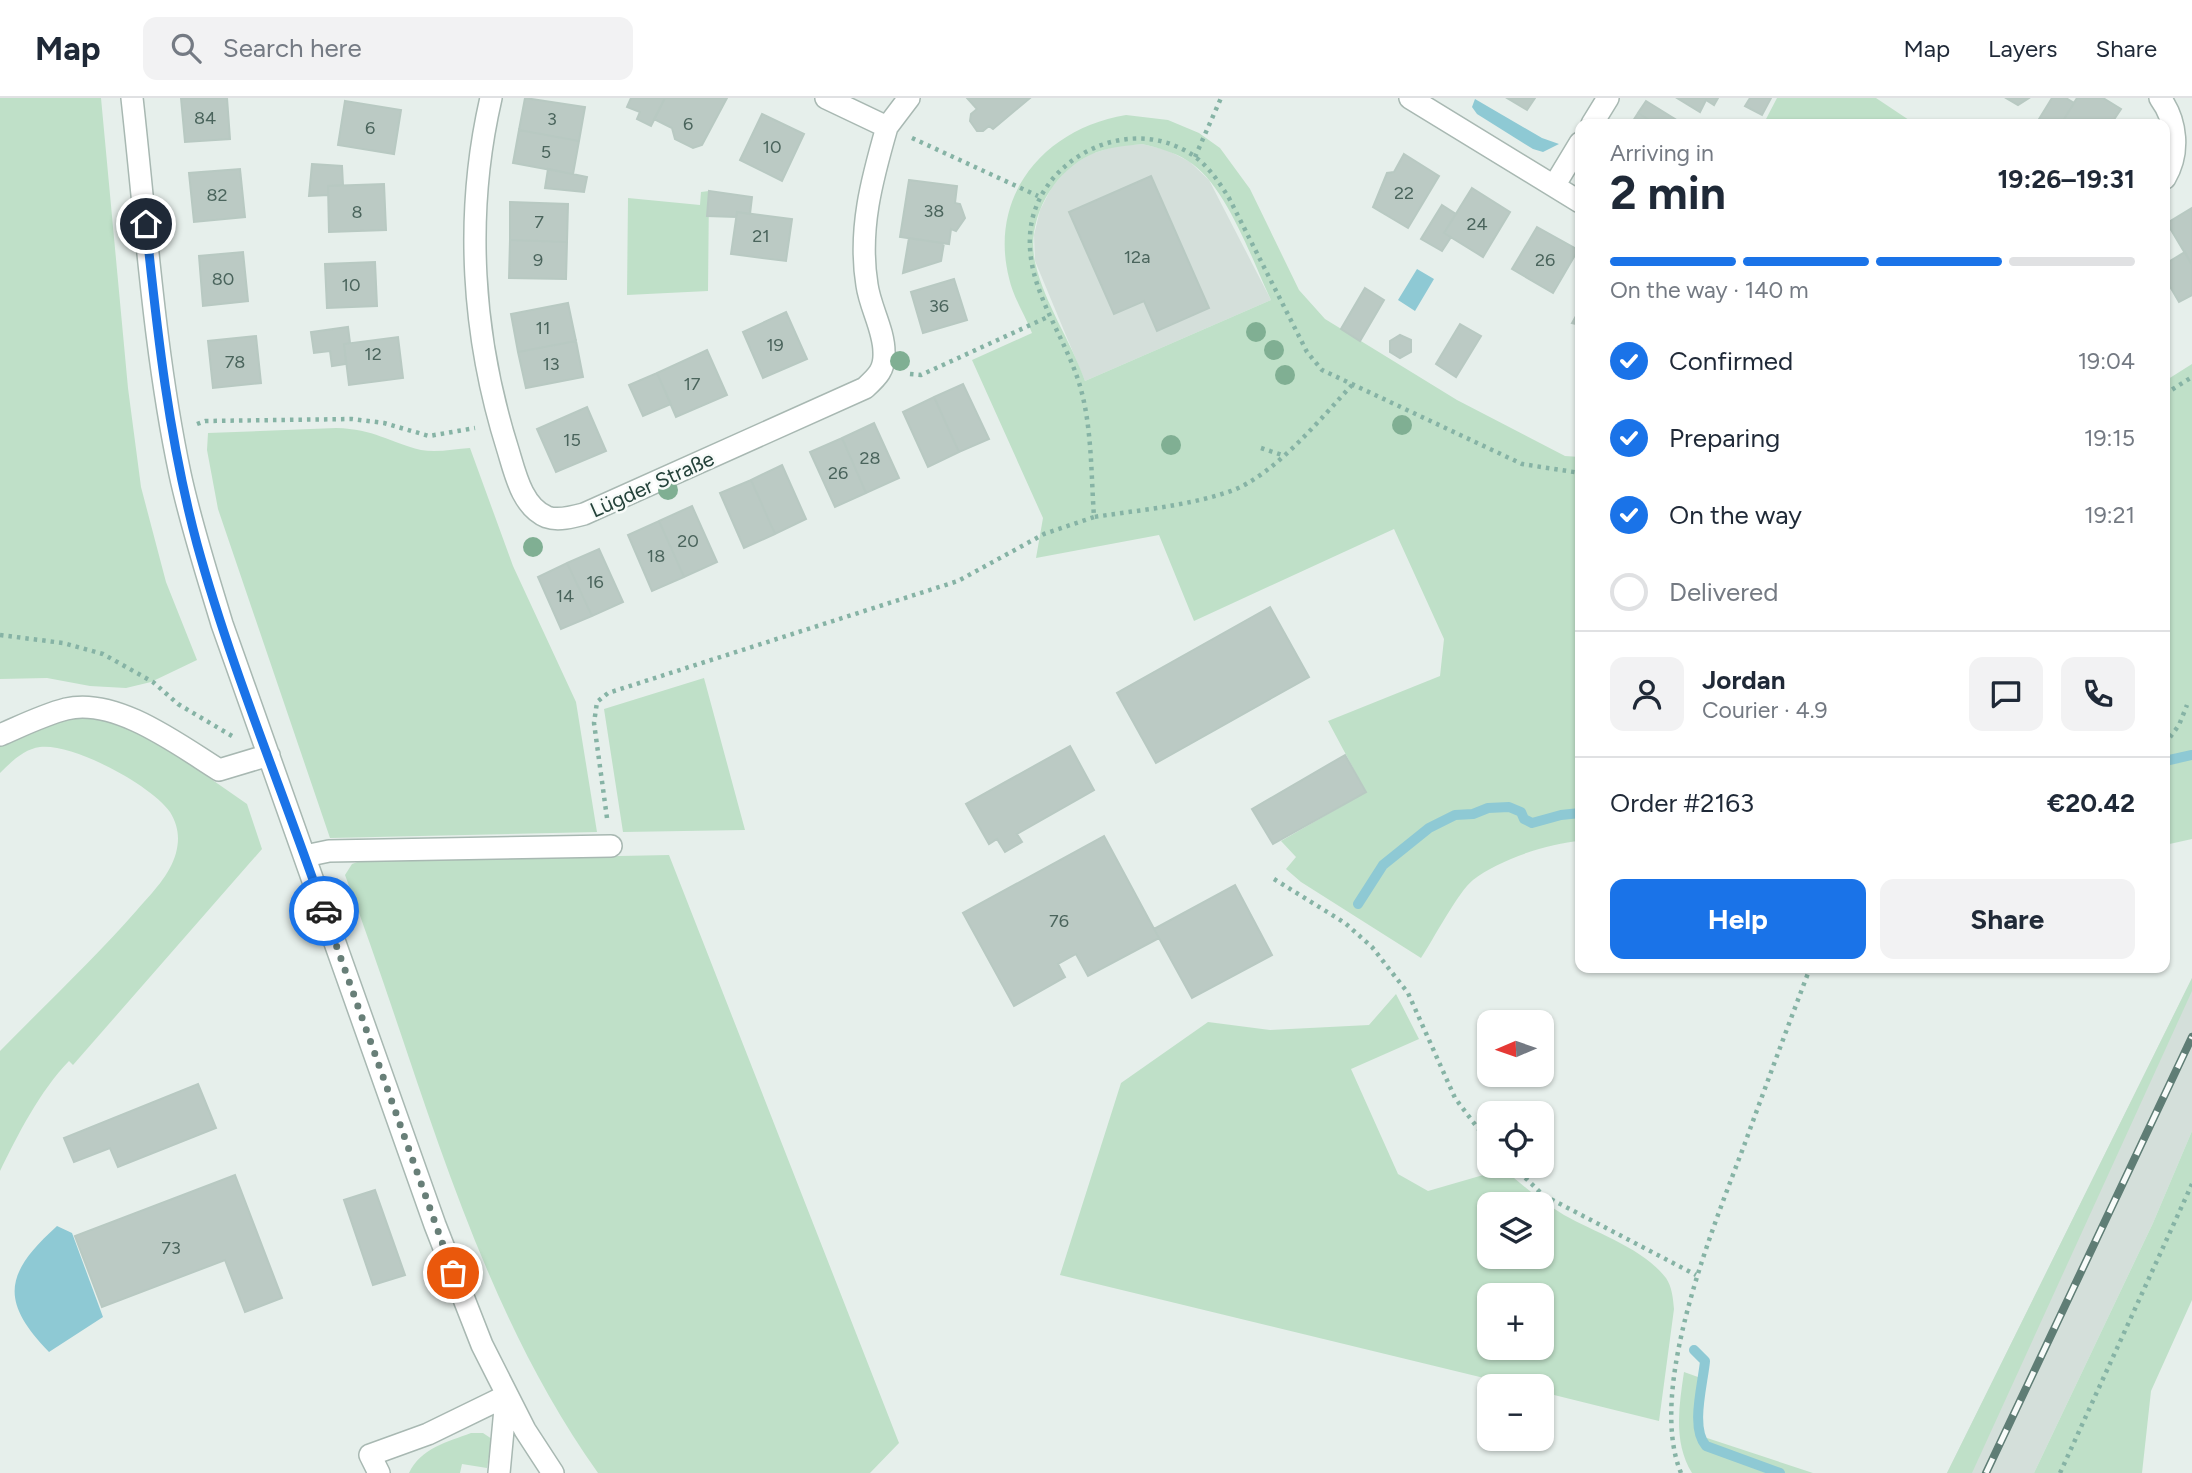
<!DOCTYPE html>
<meta charset="utf-8">
<style>
:root{--surface:#fff;--page:#f2f2f3;--text:#1f2937;--muted:#747a83;--line:#e0e1e3;--accent:#1a73e8}
body{margin:0;font-family:Figtree,sans-serif;background:var(--page);color:var(--text);height:100vh;display:flex;flex-direction:column;font-size:26px;white-space:nowrap}
*{box-sizing:border-box;margin:0}
p{font-size:23px;color:var(--muted)}
.icon{flex:none;width:38px;height:38px;fill:none;stroke:currentColor;stroke-width:2;stroke-linecap:round;stroke-linejoin:round}
.map{position:relative;flex:1;overflow:hidden}
.drawer{position:absolute;left:1575px;top:21px;width:595px;height:854px;display:flex;flex-direction:column;background:var(--surface);border-radius:14px;box-shadow:0 2px 5px #0004}
.drawer>*{flex:none}
.needle{width:46px;rotate:268deg}
.controls{position:absolute;left:1477px;top:912px;display:grid;gap:14px}
.controls a{display:grid;place-items:center;width:77px;height:77px;border-radius:14px;background:var(--surface);box-shadow:0 2px 5px #0004;font-size:35px}
.pin{position:absolute;display:grid;place-items:center;width:60px;height:60px;color:#fff;margin:-30px;border:4px solid #fff;border-radius:50%;box-shadow:0 2px 7px #0007}
.courier{position:absolute;display:grid;place-items:center;width:70px;height:70px;margin:-35px;border:5px solid #1a73e8;border-radius:50%;background:#fff;color:#222;box-shadow:0 2px 9px #0007}
.summary em{font-style:normal;font-weight:700}
.summary div{display:flex;flex-direction:column-reverse}
.summary{display:flex;align-items:center;justify-content:space-between;height:119px;padding:0 35px}
h1{font-size:46px;font-weight:700;line-height:52px}
.bar{display:grid;grid-template-columns:repeat(4,1fr);gap:10px 7px;align-content:center;height:84px;padding:0 35px}
.bar i{height:9px;border-radius:5px;background:var(--line)}
.bar .selected{background:var(--accent)}
.bar p{grid-column:span 4}
.line{display:flex;align-items:center;gap:18px;padding:0 35px;border-top:2px solid var(--line)}
.line div{flex:1}
.round{display:grid;place-items:center;flex:none;width:74px;height:74px;border-radius:14px;background:var(--page)}
ol{padding:0 35px;list-style:none}
li{display:flex;align-items:center;gap:21px;height:77px}
li p{margin-inline-start:auto}
li .icon{padding:7px;border-radius:50%;background:var(--accent);color:#fff;stroke-width:4}
li:last-child{color:var(--muted)}
li i{width:38px;height:38px;border:4px solid var(--line);border-radius:50%}
.primary-button{display:flex;gap:14px;margin-top:auto;padding:14px 35px}
.primary-button a{flex:1;height:80px;border-radius:14px;background:var(--accent);color:#fff;font-size:28px;font-weight:700;line-height:80px;text-align:center}
.primary-button a+a{background:var(--page);color:var(--text)}
header{display:flex;align-items:center;gap:42px;box-sizing:border-box;height:98px;padding:0 35px;background:var(--surface);border-bottom:2px solid var(--line)}
header strong{font-size:33px}
nav{display:flex;gap:38px;margin-inline-start:auto;font-size:24px}
.search{width:490px;height:63px;background:var(--page);display:flex;align-items:center;gap:18px;box-sizing:border-box;padding:0 24px;border-radius:14px;color:var(--muted);font-size:26px}
.map>svg:first-child{display:block}
.built{fill:#d4dfda}
.green{fill:#bfe0c8;fill-rule:evenodd}
.water{fill:#8ec9d4}
.lines{fill:none;stroke-linecap:round;stroke-linejoin:round}
.stream{stroke:#8ec9d4;stroke-width:10}
.building{fill:#bbcac4;stroke:#b8c9c2;stroke-width:2}
.minor-casing{stroke:#a8b8b2;stroke-width:24}
.path{stroke:#86b3a5;stroke-width:4.5;stroke-dasharray:3.5 5;stroke-linecap:butt}
.minor{stroke:#fff;stroke-width:21}
.rail-casing{stroke:#5f7d75;stroke-width:8}
.rail{stroke:#f7fbf9;stroke-width:5;stroke-dasharray:16;stroke-linecap:butt}
.tree{fill:#80af93}
.done{stroke:#687f78;stroke-width:7;stroke-dasharray:0 12.6}
.route{stroke:#1a73e8;stroke-width:9}
.labels{text-anchor:middle;dominant-baseline:central;stroke-width:5;stroke-linejoin:round;paint-order:stroke}
.number-label{font-size:18px;fill:#4a645c}
.street-label{font-size:21px;fill:#24423a;stroke:#f7fbf9}
</style>
<header>
<strong>Map</strong>
<div class="search"><svg class="icon" aria-label="search" viewBox="0 0 24 24"><circle cx="10" cy="10" r="6"/><path d="M15 15l6 6"/></svg>Search here</div>
<nav><a>Map</a><a>Layers</a><a>Share</a></nav>
</header>
<div class="map">
<svg width="2192" height="1375" viewBox="0 0 2192 1375">
<rect width="100%" height="100%" fill="#e6efeb"/>
<path class="built" d="M 1142,46 L 1167,52 L 1190,64 L 1209,82 L 1271,202 L 1085,283 L 1035,163 L 1034,137 L 1040,112 L 1052,89 L 1069,69 L 1091,56 L 1116,48 Z
M 2192,880 L 2192,1033 L 2153,1125 L 2034,1375 L 1947,1375 Z"/>
<path class="green" d="M 0,0 L 101,0 L 128,290 L 141,389 L 166,484 L 197,562 L 151,584 L 126,590 L 90,588 L 47,580 L 0,581 Z
M 1777,0 L 1876,0 L 1909,22 L 1918,22 L 1917,26 L 1767,26 L 1765,23 Z
M 1126,17 L 1168,22 L 1199,35 L 1220,50 L 1250,91 L 1299,192 L 1325,221 L 1457,302 L 1565,358 L 1580,359 L 1580,743 C 1549,745 1498,762 1473,782 C 1458,794 1433,842 1421,860 L 1301,784 L 1286,771 L 1296,759 L 1281,743 L 1366,694 L 1328,623 L 1440,578 L 1444,541 L 1394,431 L 1194,523 L 1159,437 L 1036,460 L 1043,420 L 972,262 L 1032,235 C 1025,217 1013,199 1009,180 C 988,96 1046,30 1126,17 ZM 1142,46 C 1159,50 1174,54 1188,63 C 1226,86 1252,162 1271,202 L 1085,283 C 1071,243 1044,205 1035,164 C 1026,122 1052,75 1090,57 C 1107,49 1124,48 1142,46 Z
M 709,93 L 708,193 L 627,197 L 628,100 L 700,107 L 701,94 Z
M 2192,266 L 2192,741 L 2165,747 L 2165,283 Z
M 336,330 C 375,331 388,344 421,352 C 437,355 454,351 470,350 L 513,468 L 576,604 L 597,734 L 330,740 L 218,411 L 207,352 L 208,335 Z
M 704,580 L 745,732 L 623,734 L 604,611 Z
M 75,619 L 93,619 L 139,631 L 247,706 L 262,751 L 73,967 L 69,963 C 40,993 18,1036 0,1073 L 0,953 C 46,906 94,861 137,812 C 152,795 170,777 176,755 C 180,740 178,727 170,714 C 151,687 73,645 40,649 C 24,651 11,664 0,675 L 0,647 L 39,628 Z
M 669,757 L 899,1345 L 870,1375 L 598,1375 C 471,1196 422,980 345,777 L 352,766 L 360,763 Z
M 2192,880 L 2192,893 L 1972,1375 L 1947,1375 Z
M 1396,896 L 1419,941 L 1351,971 L 1398,1076 L 1428,1093 L 1504,1071 C 1523,1088 1542,1104 1564,1117 C 1596,1135 1643,1150 1666,1180 C 1672,1189 1673,1200 1674,1211 L 1659,1323 L 1542,1294 L 1542,1288 L 1517,1288 L 1060,1177 L 1121,985 L 1208,924 L 1270,932 L 1369,927 ZM 1489,1106 L 1542,1106 L 1542,1158 L 1489,1158 ZM 1489,1197 L 1542,1197 L 1542,1250 L 1489,1250 Z
M 2192,1033 L 2192,1202 L 2151,1293 L 2142,1375 L 2034,1375 L 2153,1125 Z
M 1684,1274 L 1698,1279 C 1702,1299 1693,1321 1704,1339 L 1813,1375 L 1692,1375 C 1673,1344 1679,1308 1684,1274 Z
M 471,1335 L 483,1335 L 492,1341 L 487,1370 L 462,1366 L 460,1375 L 409,1375 C 421,1350 447,1344 471,1335 Z"/>
<path class="water" d="M 1475,1 L 1542,40 L 1559,46 L 1543,54 L 1533,51 L 1477,16 L 1472,9 Z
M 1417,171 L 1434,181 L 1415,213 L 1398,202 Z
M 57,1128 L 72,1135 L 103,1219 L 49,1254 C 0,1203 4,1176 57,1128 Z"/>
<g class="lines">
<path class="stream" d="M 2165,663 L 2192,657
M 1358,806 L 1383,767 L 1429,730 L 1455,717 L 1473,716 L 1488,710 L 1509,709 L 1521,714 L 1524,721 L 1532,725 L 1561,717 L 1580,715
M 1694,1252 L 1705,1263 C 1703,1286 1690,1330 1706,1348 L 1780,1375"/>
</g>
<path class="building" d="M 181,0 L 227,0 L 230,41 L 185,44 Z
M 525,0 L 585,9 L 579,43 L 519,32 Z
M 631,0 L 665,0 L 651,28 L 637,21 L 640,14 L 627,9 Z
M 665,0 L 727,0 L 702,47 L 693,50 L 675,41 L 672,30 L 654,21 Z
M 967,0 L 1030,0 L 993,31 L 989,28 L 983,33 L 977,33 L 970,23 L 971,16 L 977,11 Z
M 1507,0 L 1535,0 L 1527,12 Z
M 1677,0 L 1718,0 L 1714,7 L 1706,2 L 1700,14 Z
M 1750,0 L 1771,0 L 1762,17 L 1745,8 Z
M 2006,0 L 2029,0 L 2018,7 Z
M 2052,0 L 2066,0 L 2074,5 L 2061,26 L 2036,26 Z
M 2077,0 L 2103,0 L 2121,11 L 2111,26 L 2061,26 Z
M 345,3 L 401,12 L 394,56 L 338,47 Z
M 1646,3 L 1683,26 L 1656,26 L 1638,15 Z
M 1638,15 L 1656,26 L 1631,26 Z
M 762,16 L 804,36 L 782,83 L 740,62 Z
M 519,32 L 579,43 L 573,76 L 513,65 Z
M 1404,56 L 1439,78 L 1408,130 L 1373,109 L 1387,75 L 1394,74 Z
M 312,66 L 342,68 L 343,87 L 328,88 L 328,97 L 309,98 Z
M 240,71 L 245,119 L 194,124 L 189,75 Z
M 548,71 L 587,79 L 584,94 L 545,90 Z
M 1151,78 L 1209,210 L 1157,233 L 1144,203 L 1114,216 L 1069,114 Z
M 909,82 L 957,88 L 955,105 L 960,106 L 965,120 L 956,133 L 951,131 L 949,146 L 900,139 Z
M 384,86 L 386,132 L 329,134 L 328,88 Z
M 1472,90 L 1510,114 L 1483,159 L 1444,135 Z
M 709,93 L 752,99 L 750,116 L 737,114 L 736,119 L 707,118 Z
M 510,104 L 568,106 L 567,144 L 510,142 Z
M 1442,107 L 1456,116 L 1444,135 L 1451,139 L 1442,153 L 1421,141 Z
M 2192,110 L 2192,167 L 2167,125 Z
M 737,114 L 792,121 L 786,163 L 731,156 Z
M 1537,129 L 1578,152 L 1553,195 L 1512,171 Z
M 909,140 L 944,145 L 941,163 L 903,175 Z
M 510,142 L 567,144 L 566,181 L 509,180 Z
M 243,154 L 248,203 L 203,208 L 199,158 Z
M 2185,154 L 2192,167 L 2192,197 L 2179,204 L 2165,180 L 2165,166 Z
M 375,164 L 377,208 L 327,210 L 325,166 Z
M 954,181 L 967,222 L 923,235 L 911,194 Z
M 1365,190 L 1384,202 L 1360,243 L 1341,231 Z
M 568,205 L 576,243 L 518,254 L 511,216 Z
M 1580,211 L 1580,227 L 1572,225 Z
M 786,214 L 807,261 L 763,280 L 743,234 Z
M 1460,226 L 1481,238 L 1456,279 L 1436,266 Z
M 348,229 L 350,245 L 344,246 L 346,266 L 332,268 L 330,253 L 314,255 L 311,234 Z
M 1400,237 L 1411,242 L 1411,254 L 1400,260 L 1390,254 L 1390,243 Z
M 256,238 L 261,285 L 213,290 L 208,243 Z
M 398,239 L 403,280 L 349,287 L 344,246 Z
M 576,243 L 583,279 L 526,290 L 518,254 Z
M 707,252 L 727,297 L 676,319 L 657,275 Z
M 657,275 L 671,306 L 643,318 L 629,287 Z
M 963,286 L 989,341 L 959,354 L 934,299 Z
M 934,299 L 959,354 L 928,369 L 903,314 Z
M 587,309 L 606,353 L 556,374 L 537,331 Z
M 874,325 L 899,380 L 866,395 L 842,340 Z
M 842,340 L 866,395 L 835,409 L 810,354 Z
M 782,367 L 806,421 L 775,436 L 751,382 Z
M 751,382 L 775,436 L 744,450 L 720,395 Z
M 692,408 L 717,464 L 684,479 L 659,423 Z
M 659,423 L 684,479 L 652,493 L 628,437 Z
M 599,451 L 623,504 L 592,518 L 567,465 Z
M 567,465 L 592,518 L 561,531 L 538,479 Z
M 1270,509 L 1309,579 L 1156,665 L 1117,595 Z
M 1070,648 L 1094,692 L 1017,736 L 1022,744 L 1005,754 L 997,741 L 989,746 L 966,706 Z
M 1345,657 L 1366,694 L 1273,746 L 1252,711 Z
M 1104,738 L 1159,840 L 1088,878 L 1076,856 L 1058,866 L 1065,879 L 1014,908 L 963,815 Z
M 1235,787 L 1272,857 L 1192,900 L 1154,831 Z
M 198,986 L 216,1030 L 118,1069 L 110,1050 L 74,1064 L 64,1040 Z
M 235,1077 L 282,1200 L 245,1214 L 225,1162 L 102,1209 L 75,1138 Z
M 375,1092 L 405,1177 L 373,1187 L 344,1102 Z"/>
<g class="lines">
<defs>
<path id="minor" d="M 132,0 C 146,125 154,253 180,376 C 191,427 207,476 222,526 L 435,1127 L 482,1247 L 525,1332 L 553,1375
M 491,0 C 464,117 472,238 508,352 C 515,375 522,409 547,419 C 558,423 573,419 584,416 L 865,290 C 877,279 885,272 884,254 C 884,232 870,209 867,187 C 858,132 872,81 887,29
M 826,0 L 887,29 L 909,0
M 1410,0 L 1580,104
M 2160,0 C 2177,23 2180,55 2165,80
M 1592,26 L 1608,0
M 1554,88 L 1580,45
M 0,637 C 21,628 43,617 66,611 C 116,599 179,647 219,672 L 269,657
M 305,758 L 329,753 L 611,748
M 379,1375 L 370,1357 L 428,1336 L 506,1298
M 499,1375 L 506,1300"/>
</defs>
<use href="#minor" class="minor-casing"/>
<path class="path" d="M 912,40 L 1038,98
M 1195,59 L 1221,0
M 910,276 L 921,277 L 1050,218
M 1352,287 C 1321,320 1275,377 1231,393 C 1188,408 1139,412 1094,419 C 1091,376 1092,329 1080,288 C 1065,237 1027,192 1030,138 C 1033,67 1118,18 1182,51 C 1204,61 1217,81 1229,100 L 1307,254 L 1322,272 L 1522,366 L 1580,375
M 2165,296 L 2192,279
M 197,326 L 205,323 L 352,321 L 384,325 L 429,338 L 475,330
M 1261,350 L 1285,358
M 0,537 L 63,545 L 103,556 L 153,584 L 178,606 L 232,638
M 2165,646 L 2179,627 L 2187,607
M 607,720 L 594,625 L 597,604 L 608,595 L 958,483 L 1044,436 L 1094,419
M 1274,781 L 1345,825 L 1372,849 L 1408,895 L 1455,1000 L 1489,1045
M 1513,1068 L 1543,1097 L 1696,1177
M 1681,1375 C 1646,1290 1714,1128 1745,1045 C 1766,987 1788,928 1810,870
M 2060,1375 L 2192,1086"/>
<use href="#minor" class="minor"/>
<defs>
<path id="rail" d="M 1986,1375 L 2192,939"/>
</defs>
<use href="#rail" class="rail-casing"/>
<use href="#rail" class="rail"/>
</g>
<g class="tree">
<circle cx="1256" cy="234" r="10"/>
<circle cx="1274" cy="252" r="10"/>
<circle cx="900" cy="263" r="10"/>
<circle cx="1285" cy="277" r="10"/>
<circle cx="1402" cy="327" r="10"/>
<circle cx="1171" cy="347" r="10"/>
<circle cx="668" cy="392" r="10"/>
<circle cx="533" cy="449" r="10"/>
</g>
<g class="lines">
<path class="done" d="M 324,813 L 453,1175"/>
<path class="route" d="M 146,126 C 157,233 169,342 197,446 C 231,570 282,691 324,813"/>
</g>
<g class="labels">
<g class="number-label">
<text x="205" y="20">84</text>
<text x="552" y="21">3</text>
<text x="688" y="26">6</text>
<text x="370" y="30">6</text>
<text x="772" y="49">10</text>
<text x="546" y="54">5</text>
<text x="1404" y="95">22</text>
<text x="217" y="97">82</text>
<text x="934" y="113">38</text>
<text x="357" y="114">8</text>
<text x="539" y="124">7</text>
<text x="1477" y="126">24</text>
<text x="761" y="138">21</text>
<text x="1137" y="159">12a</text>
<text x="538" y="162">9</text>
<text x="1545" y="162">26</text>
<text x="223" y="181">80</text>
<text x="351" y="187">10</text>
<text x="939" y="208">36</text>
<text x="543" y="230">11</text>
<text x="775" y="247">19</text>
<text x="373" y="256">12</text>
<text x="235" y="264">78</text>
<text x="551" y="266">13</text>
<text x="692" y="286">17</text>
<text x="572" y="342">15</text>
<text x="870" y="360">28</text>
<text x="838" y="375">26</text>
<text x="688" y="443">20</text>
<text x="656" y="458">18</text>
<text x="595" y="484">16</text>
<text x="565" y="498">14</text>
<text x="1059" y="823">76</text>
<text x="171" y="1150">73</text>
</g>
<g class="street-label">
<text transform="translate(652 386) rotate(-24)">Lügder Straße</text>
</g>
</g>
</svg>
<div class="controls">
<a><svg class="needle" viewBox="-14 -14 28 28"><path d="M0-13l5 13h-10z" fill="#e53935"/><path d="M0 13l5-13h-10z" fill="#747a83"/></svg></a>
<a><svg class="icon" aria-label="locate" viewBox="0 0 24 24"><circle cx="12" cy="12" r="6"/><path d="M12 2v4M12 18v4M2 12h4M18 12h4"/></svg></a>
<a><svg class="icon" aria-label="layers" viewBox="0 0 24 24"><path d="M12 4l9 5-9 5-9-5zM3 14l9 5 9-5"/></svg></a>
<a>+</a>
<a>−</a>
</div>
<div class="pin" style="left:453px;top:1175px;background:#ea580c"><svg class="icon" aria-label="bag" viewBox="0 0 24 24"><path d="M5 8h14l-1 12H6zM9 8a3 3 0 0 1 6 0"/></svg></div>
<div class="pin" style="left:146px;top:126px;background:#1f2937"><svg class="icon" aria-label="home" viewBox="0 0 24 24"><path d="M3 11l9-7 9 7M6 9v11h12V9"/></svg></div>
<div class="courier" style="left:324px;top:813px"><svg class="icon" aria-label="car" viewBox="0 0 24 24"><path d="M5 17H2v-5l4-1 3-4h7l3 4 3 1v5h-3M9 17h6M6 11h13"/><circle cx="7" cy="17" r="2"/><circle cx="17" cy="17" r="2"/></svg></div>
<section class="drawer">
<div class="summary"><div><h1>2 min</h1><p>Arriving in</p></div><em>19:26–19:31</em></div>
<div class="bar"><i class="selected"></i><i class="selected"></i><i class="selected"></i><i></i><p>On the way · 140 m</p></div>
<ol>
<li><svg class="icon" aria-label="check" viewBox="0 0 24 24"><path d="M5 12l5 5 9-10"/></svg>Confirmed<p>19:04</p></li>
<li><svg class="icon" aria-label="check" viewBox="0 0 24 24"><path d="M5 12l5 5 9-10"/></svg>Preparing<p>19:15</p></li>
<li><svg class="icon" aria-label="check" viewBox="0 0 24 24"><path d="M5 12l5 5 9-10"/></svg>On the way<p>19:21</p></li>
<li><i></i>Delivered</li>
</ol>
<div class="line" style="height:126px"><a class="round"><svg class="icon" aria-label="person" viewBox="0 0 24 24"><circle cx="12" cy="8" r="4"/><path d="M4 21q1-7 8-7t8 7"/></svg></a><div><b>Jordan</b><p>Courier · 4.9</p></div><a class="round"><svg class="icon" aria-label="chat" viewBox="0 0 24 24"><path d="M4 5h16v11H9l-5 4z"/></svg></a><a class="round"><svg class="icon" aria-label="phone" viewBox="0 0 24 24"><path d="M5 4h4l2 5-3 2q2 4 5 5l2-3 5 2v4C11 20 4 13 5 4z"/></svg></a></div>
<div class="line" style="height:91px"><div>Order #2163</div><b>€20.42</b></div>
<div class="primary-button"><a>Help</a><a>Share</a></div>
</section>
</div>
